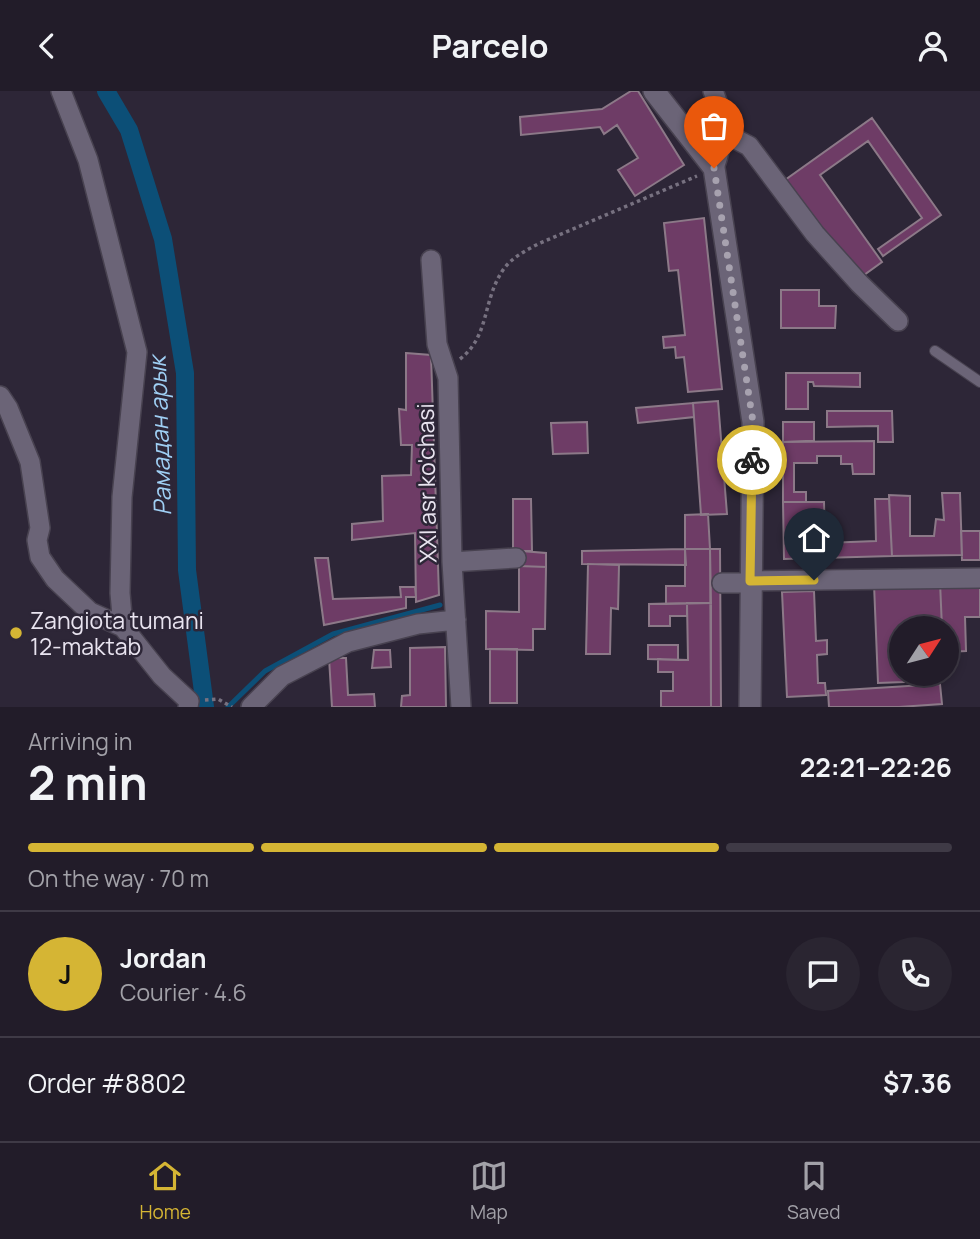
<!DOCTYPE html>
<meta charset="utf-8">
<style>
:root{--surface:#221c29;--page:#2a2531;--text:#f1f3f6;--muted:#a2a1a8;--line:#3f3a46;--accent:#d5b534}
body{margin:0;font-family:Manrope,sans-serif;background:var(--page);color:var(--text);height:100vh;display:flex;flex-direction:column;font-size:26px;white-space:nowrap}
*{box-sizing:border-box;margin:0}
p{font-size:23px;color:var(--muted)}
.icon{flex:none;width:38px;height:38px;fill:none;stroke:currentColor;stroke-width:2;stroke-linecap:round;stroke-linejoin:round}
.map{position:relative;height:616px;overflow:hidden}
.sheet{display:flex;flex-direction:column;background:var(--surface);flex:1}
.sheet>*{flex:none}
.needle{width:46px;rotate:54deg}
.buttons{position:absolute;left:889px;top:525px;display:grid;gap:14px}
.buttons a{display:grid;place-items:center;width:70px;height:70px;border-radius:50%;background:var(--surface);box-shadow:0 4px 10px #0003,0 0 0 2px var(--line);font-size:35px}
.pin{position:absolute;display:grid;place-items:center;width:60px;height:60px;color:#fff;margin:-72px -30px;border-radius:50% 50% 50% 0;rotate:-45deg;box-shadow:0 0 7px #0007}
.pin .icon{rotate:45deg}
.courier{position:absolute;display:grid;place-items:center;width:70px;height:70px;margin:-35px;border:5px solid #d5b534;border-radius:50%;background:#fff;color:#222;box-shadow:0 2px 9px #0007}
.overview em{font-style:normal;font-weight:700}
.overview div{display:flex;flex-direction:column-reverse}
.overview{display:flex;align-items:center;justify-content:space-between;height:119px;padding:0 28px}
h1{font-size:46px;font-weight:700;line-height:52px}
.bar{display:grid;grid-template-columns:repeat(4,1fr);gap:10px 7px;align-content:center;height:84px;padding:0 28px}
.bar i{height:9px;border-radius:5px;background:var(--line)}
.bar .on{background:var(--accent)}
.bar p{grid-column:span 4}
.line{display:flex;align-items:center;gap:18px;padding:0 28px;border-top:2px solid var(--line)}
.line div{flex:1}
.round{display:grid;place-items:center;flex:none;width:74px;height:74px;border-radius:37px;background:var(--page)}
header{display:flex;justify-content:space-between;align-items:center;height:91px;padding:0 28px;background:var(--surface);font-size:32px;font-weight:700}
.tab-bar{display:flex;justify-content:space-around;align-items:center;height:98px;border-top:2px solid var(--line);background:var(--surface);font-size:19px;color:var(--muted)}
.tab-bar a{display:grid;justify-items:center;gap:4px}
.tab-bar .on{color:var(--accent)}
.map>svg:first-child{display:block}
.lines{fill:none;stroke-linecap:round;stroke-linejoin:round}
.stream{stroke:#0c4f77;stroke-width:5}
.canal{stroke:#0c4f77;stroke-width:18}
.building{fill:#6e3c66;stroke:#8c7988;stroke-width:2}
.service-casing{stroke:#484250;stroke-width:12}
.minor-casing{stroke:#484250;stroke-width:22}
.tertiary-casing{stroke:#484250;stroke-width:24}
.path{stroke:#777180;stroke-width:3.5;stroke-dasharray:3.5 3.5;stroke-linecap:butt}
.service{stroke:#6b6477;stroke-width:10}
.minor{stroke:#6b6477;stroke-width:19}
.tertiary{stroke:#6b6477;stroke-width:21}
.done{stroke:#a7a2af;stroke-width:7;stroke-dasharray:0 12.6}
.route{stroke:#d5b534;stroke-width:9}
.poi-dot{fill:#d5b534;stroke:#2d2637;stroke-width:2.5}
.labels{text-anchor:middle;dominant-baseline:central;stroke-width:5;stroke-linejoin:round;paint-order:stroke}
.street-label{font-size:23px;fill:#e9e4f0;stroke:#2d2637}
.poi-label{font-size:23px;fill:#e9e4f0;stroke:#2d2637;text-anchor:start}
.water-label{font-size:24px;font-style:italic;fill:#9fcff4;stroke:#2d2637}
</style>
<header><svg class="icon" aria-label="back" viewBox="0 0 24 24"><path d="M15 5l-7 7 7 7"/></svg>Parcelo<svg class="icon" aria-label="person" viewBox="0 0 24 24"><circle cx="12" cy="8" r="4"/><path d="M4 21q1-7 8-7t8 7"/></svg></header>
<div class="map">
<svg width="980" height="616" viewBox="0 0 980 616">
<rect width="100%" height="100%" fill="#2d2637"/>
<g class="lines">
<path class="stream" d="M 228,616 L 265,580 L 333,543 L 440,514"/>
<path class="canal" d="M 106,0 L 129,39 L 163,148 L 185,282 L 187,479 L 205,616"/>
</g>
<path class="building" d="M 631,0 L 638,0 L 684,74 L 635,105 L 618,79 L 638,67 L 617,34 L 604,43 L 600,36 L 521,44 L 520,26 L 602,18 Z
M 872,27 L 941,124 L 883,165 L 878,158 L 922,127 L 868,50 L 820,84 L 882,171 L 857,189 L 785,89 Z
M 704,127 L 722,298 L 688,301 L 684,266 L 676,267 L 675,256 L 664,257 L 663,246 L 685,244 L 678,179 L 669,180 L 664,132 Z
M 781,199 L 819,199 L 819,215 L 836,215 L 835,237 L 781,237 Z
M 406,262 L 431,264 L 439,504 L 416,511 L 415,442 L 352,449 L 352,433 L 383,430 L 382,385 L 411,384 L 412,354 L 401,354 L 399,318 L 406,319 Z
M 786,282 L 860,282 L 860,296 L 814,295 L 813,291 L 808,291 L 808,318 L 786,318 Z
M 718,310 L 727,423 L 701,424 L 693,312 Z
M 693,312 L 694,326 L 638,332 L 636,317 Z
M 827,320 L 892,320 L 893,351 L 878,351 L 878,335 L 827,336 Z
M 587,331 L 588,362 L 553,363 L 551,332 Z
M 783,331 L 814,331 L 814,350 L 783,351 Z
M 874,350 L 874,383 L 853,383 L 852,373 L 841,373 L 841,365 L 817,365 L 817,372 L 794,372 L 794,401 L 806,401 L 806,411 L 783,411 L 783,351 Z
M 942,402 L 960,402 L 962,464 L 892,465 L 889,404 L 910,405 L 910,445 L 934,445 L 936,428 L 944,429 Z
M 513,408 L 531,408 L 532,460 L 513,460 Z
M 875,408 L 889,408 L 892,465 L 784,468 L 783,411 L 824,411 L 825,452 L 876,450 Z
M 708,423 L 710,458 L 685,458 L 685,424 Z
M 961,440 L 980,440 L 980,469 L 962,469 Z
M 685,458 L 710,458 L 711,512 L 666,513 L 666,495 L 685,495 Z
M 685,458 L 686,474 L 582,473 L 582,460 Z
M 710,458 L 720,458 L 721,616 L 711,616 Z
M 521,460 L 546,462 L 546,476 L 519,475 Z
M 315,467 L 328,467 L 333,508 L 401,506 L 400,496 L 415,496 L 416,506 L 406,506 L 406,517 L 324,534 Z
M 588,473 L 619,474 L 618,518 L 611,517 L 610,563 L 586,563 Z
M 519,475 L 546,476 L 545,538 L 533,538 L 533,559 L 486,558 L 486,520 L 519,521 Z
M 980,490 L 980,526 L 965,526 L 966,560 L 947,561 L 947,537 L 942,537 L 940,491 Z
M 940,491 L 942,537 L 923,537 L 923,534 L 902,534 L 901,583 L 904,583 L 904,591 L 878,592 L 874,493 Z
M 814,500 L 816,550 L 827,549 L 827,563 L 817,564 L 818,592 L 825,592 L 826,604 L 787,606 L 782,501 Z
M 687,512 L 711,512 L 711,616 L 661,616 L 661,600 L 673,600 L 673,581 L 658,581 L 658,568 L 688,569 Z
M 687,512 L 687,525 L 670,525 L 670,535 L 649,535 L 649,513 Z
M 648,554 L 678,554 L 678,569 L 648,568 Z
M 445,556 L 446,616 L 401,616 L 402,605 L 410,604 L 410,557 Z
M 490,558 L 517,558 L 517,612 L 490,612 Z
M 374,559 L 390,559 L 391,576 L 372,577 Z
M 329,567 L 346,567 L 348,604 L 374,603 L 375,616 L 332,616 Z
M 940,593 L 942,613 L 899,616 L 829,616 L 828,600 Z"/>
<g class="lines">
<defs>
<path id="service" d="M 935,260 L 980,291"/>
<path id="minor" d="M 61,0 L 88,69 L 137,261 L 122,406 L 120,502 L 123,536 L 162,585 L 189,610 L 188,616
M 713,0 C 725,27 724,50 714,77
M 722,41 L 749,55 L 815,143 L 859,192 L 898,230
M 431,169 L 437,253 L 448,287 L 452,471 L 461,616
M 0,305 L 8,317 L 30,371 L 40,437 L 37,449 L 40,466 L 55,488 L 90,521 L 123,536
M 452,471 L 516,467
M 750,490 L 980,487
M 722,492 L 751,492
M 251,616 L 282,585 L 348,551 L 418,533 L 456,529"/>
<path id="tertiary" d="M 654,0 L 714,77 L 753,331 L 750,616"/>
</defs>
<use href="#service" class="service-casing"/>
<use href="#minor" class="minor-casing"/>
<use href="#tertiary" class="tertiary-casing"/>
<path class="path" d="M 460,268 C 490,245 482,210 503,179 C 511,167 525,160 538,153 L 697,85
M 205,609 L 218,608 L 232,616"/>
<use href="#service" class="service"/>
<use href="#minor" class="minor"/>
<use href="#tertiary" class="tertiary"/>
</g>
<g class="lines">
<path class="done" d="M 714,77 L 753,331 L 752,369"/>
<path class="route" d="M 752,369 L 750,490 L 814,489"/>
</g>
<circle class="poi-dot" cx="16" cy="542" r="7"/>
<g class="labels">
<g class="street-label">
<text transform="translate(426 392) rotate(-91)">XXI asr ko'chasi</text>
</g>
<g class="poi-label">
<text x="30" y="529">Zangiota tumani<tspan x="30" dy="26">12-maktab</tspan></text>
</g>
<g class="water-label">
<text transform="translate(159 345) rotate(-92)">Рамадан арык</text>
</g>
</g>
</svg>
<div class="buttons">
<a><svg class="needle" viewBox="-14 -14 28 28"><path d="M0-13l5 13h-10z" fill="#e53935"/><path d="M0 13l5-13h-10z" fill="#a2a1a8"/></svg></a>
</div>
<div class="pin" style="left:714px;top:77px;background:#ea580c"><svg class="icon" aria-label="bag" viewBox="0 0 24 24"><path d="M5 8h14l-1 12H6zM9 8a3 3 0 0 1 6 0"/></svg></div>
<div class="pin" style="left:814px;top:489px;background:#1f2937"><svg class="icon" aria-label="home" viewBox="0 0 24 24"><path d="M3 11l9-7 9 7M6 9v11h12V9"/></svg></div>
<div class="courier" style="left:752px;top:369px"><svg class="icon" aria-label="bike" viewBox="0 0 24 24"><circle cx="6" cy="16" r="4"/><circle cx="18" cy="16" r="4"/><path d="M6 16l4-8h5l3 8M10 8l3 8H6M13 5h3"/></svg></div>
</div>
<section class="sheet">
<div class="overview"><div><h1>2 min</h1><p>Arriving in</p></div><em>22:21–22:26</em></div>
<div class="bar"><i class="on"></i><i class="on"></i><i class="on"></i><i></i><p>On the way · 70 m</p></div>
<div class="line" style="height:126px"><b class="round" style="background:var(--accent);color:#111">J</b><div><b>Jordan</b><p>Courier · 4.6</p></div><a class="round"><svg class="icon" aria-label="chat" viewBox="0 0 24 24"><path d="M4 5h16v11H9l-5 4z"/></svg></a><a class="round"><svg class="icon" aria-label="phone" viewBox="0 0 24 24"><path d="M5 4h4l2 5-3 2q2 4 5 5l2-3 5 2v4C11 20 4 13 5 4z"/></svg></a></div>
<div class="line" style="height:91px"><div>Order #8802</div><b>$7.36</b></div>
</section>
<nav class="tab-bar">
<a class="on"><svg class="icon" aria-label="home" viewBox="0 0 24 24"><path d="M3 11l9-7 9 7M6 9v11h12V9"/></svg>Home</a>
<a><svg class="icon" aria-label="map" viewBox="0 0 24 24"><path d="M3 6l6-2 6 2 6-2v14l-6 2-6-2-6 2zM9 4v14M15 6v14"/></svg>Map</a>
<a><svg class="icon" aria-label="saved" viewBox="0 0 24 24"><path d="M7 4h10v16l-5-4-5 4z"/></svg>Saved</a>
</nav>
